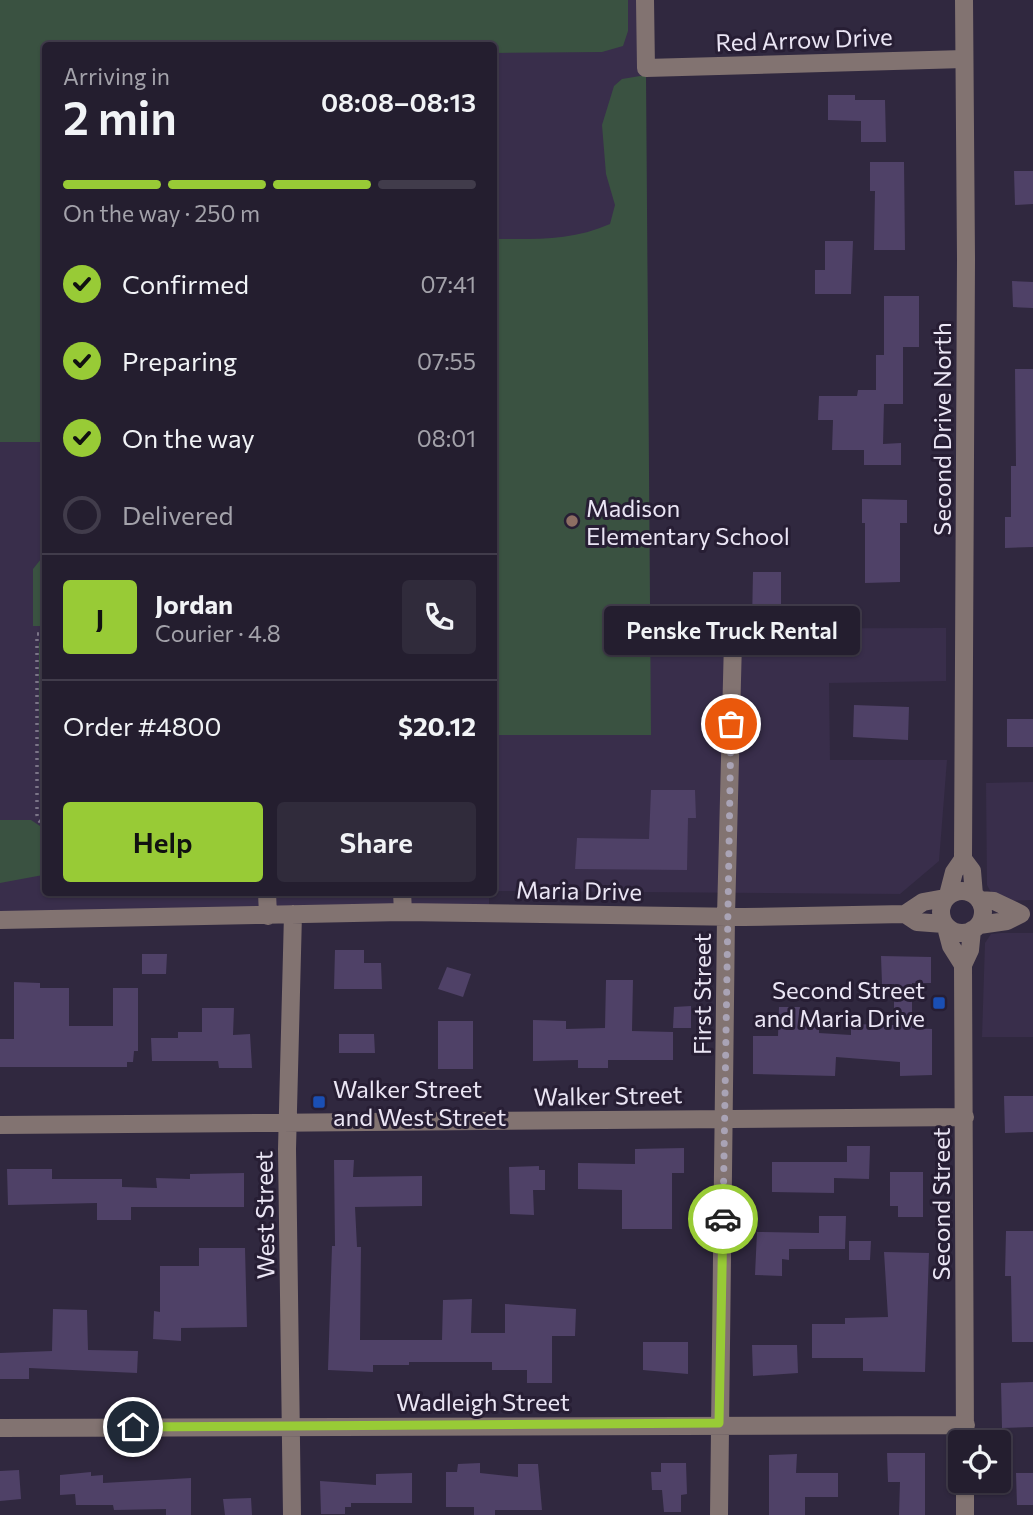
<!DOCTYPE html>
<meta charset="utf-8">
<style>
:root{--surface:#241e2f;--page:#302b3b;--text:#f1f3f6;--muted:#a3a2aa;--line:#413c4b;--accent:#98cb36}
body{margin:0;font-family:Commissioner,sans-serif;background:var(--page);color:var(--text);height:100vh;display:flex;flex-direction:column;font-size:26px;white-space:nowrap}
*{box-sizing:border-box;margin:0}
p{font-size:23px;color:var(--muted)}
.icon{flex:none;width:38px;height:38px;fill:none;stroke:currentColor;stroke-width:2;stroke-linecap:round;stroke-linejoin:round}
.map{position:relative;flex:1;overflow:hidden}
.sheet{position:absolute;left:42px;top:42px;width:455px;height:854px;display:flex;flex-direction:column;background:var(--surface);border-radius:7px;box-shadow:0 2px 5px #0004,0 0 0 2px var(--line)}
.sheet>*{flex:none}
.buttons{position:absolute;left:948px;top:1430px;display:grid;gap:14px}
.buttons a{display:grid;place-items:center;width:63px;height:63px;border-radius:7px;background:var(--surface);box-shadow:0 2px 5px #0004,0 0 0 2px var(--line);font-size:35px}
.pin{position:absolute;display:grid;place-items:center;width:60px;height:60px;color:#fff;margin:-30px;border:4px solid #fff;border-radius:50%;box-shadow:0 2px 7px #0007}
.courier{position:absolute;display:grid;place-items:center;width:70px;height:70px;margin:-35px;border:5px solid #98cb36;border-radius:50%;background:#fff;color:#222;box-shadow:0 2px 9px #0007}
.bubble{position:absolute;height:49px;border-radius:7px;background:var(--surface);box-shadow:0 2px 5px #0004,0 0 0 2px var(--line);font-size:23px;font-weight:600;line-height:49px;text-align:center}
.head em{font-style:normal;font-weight:600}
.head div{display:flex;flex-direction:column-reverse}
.head{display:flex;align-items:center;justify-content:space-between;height:119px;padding:0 21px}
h1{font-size:46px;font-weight:600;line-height:52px}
.bar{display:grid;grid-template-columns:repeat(4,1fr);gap:10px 7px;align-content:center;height:84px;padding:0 21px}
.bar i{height:9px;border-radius:5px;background:var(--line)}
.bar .active{background:var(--accent)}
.bar p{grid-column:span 4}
.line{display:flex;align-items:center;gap:18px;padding:0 21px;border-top:2px solid var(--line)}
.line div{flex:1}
.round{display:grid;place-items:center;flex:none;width:74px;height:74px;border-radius:7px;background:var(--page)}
ol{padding:0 21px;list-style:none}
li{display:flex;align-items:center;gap:21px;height:77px}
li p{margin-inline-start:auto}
li .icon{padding:7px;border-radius:50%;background:var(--accent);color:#111;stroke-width:4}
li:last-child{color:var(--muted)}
li i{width:38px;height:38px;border:4px solid var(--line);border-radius:50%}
.button{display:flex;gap:14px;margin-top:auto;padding:14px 21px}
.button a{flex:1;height:80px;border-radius:7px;background:var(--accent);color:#111;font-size:28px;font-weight:600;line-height:80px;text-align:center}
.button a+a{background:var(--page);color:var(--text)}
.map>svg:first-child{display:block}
.built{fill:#392e4b}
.green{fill:#3a5241}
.building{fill:#4f4167}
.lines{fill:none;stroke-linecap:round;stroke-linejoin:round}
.path{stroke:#7c7589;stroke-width:3.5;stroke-dasharray:2 5;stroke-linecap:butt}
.minor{stroke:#827371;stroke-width:18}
.done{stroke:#a9a3b5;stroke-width:7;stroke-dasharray:0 12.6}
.route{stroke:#98cb36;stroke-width:9}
.education-dot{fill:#8d6e63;stroke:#271e34;stroke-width:2.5}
.transit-dot{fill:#1a4fb4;stroke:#271e34;stroke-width:2.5}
.labels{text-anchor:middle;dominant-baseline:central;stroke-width:6;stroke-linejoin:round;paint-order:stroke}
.street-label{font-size:24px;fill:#eae5f4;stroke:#271e34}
.poi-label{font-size:24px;fill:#eae5f4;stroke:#271e34;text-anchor:start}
</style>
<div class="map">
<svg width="1033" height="1515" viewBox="0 0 1033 1515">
<rect width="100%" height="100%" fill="#30283f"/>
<path class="built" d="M 0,0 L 645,0 L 650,629 L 946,628 L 946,681 L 829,683 L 830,760 L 947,760 L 939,861 L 900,894 L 494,891 L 494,46 L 46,46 L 46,892 L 489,892 L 489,914 L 0,920 Z
M 1033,782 L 1033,900 L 1003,901 L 993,896 L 987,885 L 986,783 Z
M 1001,933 L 1033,933 L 1033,1037 L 982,1037 L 985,943 L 991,934 Z"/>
<path class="green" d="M 0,0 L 628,0 L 628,31 L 623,46 L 602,52 L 494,53 L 494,46 L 46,46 L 45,442 L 0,442 Z
M 646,75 L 651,735 L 494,735 L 494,239 C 534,239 572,241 610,224 L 615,205 L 606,174 L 602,125 L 614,86 L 622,79 Z
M 45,554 L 45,626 L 33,626 L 33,569 Z
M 45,637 L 46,637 L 45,810 L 40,798 L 39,643 Z
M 0,820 L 31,820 L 43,828 L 43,875 L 0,883 Z"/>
<path class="building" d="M 828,95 L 855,95 L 855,100 L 885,100 L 886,142 L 861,142 L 861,121 L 828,120 Z
M 870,162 L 904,162 L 905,250 L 874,250 L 875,191 L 870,191 Z
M 1014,171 L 1033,171 L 1033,204 L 1015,205 Z
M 825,241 L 853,241 L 851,294 L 815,294 L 815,270 L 825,270 Z
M 1012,281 L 1033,282 L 1033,308 L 1013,307 Z
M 884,296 L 919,296 L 919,347 L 903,347 L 903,404 L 884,404 L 883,444 L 901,443 L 901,465 L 864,465 L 864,450 L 832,450 L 833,420 L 818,420 L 819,396 L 857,396 L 858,390 L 876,390 L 876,355 L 884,355 Z
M 1015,369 L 1033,369 L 1033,547 L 1005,548 L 1005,517 L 1011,517 L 1011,466 L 1016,466 Z
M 862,499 L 907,500 L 907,523 L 900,523 L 900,582 L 865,583 L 865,523 L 862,523 Z
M 753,572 L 781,572 L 781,622 L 752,622 Z
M 854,705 L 909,707 L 908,740 L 853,737 Z
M 1007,719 L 1033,719 L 1033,747 L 1007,747 Z
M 651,790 L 695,790 L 696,818 L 688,818 L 687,870 L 575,869 L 577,838 L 649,839 Z
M 335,950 L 364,950 L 364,963 L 381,963 L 382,989 L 334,989 Z
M 142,954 L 167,954 L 166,974 L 142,974 Z
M 881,956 L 931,957 L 931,983 L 912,983 L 912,1028 L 932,1029 L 932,1075 L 900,1076 L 900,1062 L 836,1057 L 835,1076 L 753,1074 L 753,1036 L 778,1036 L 779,1007 L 800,1007 L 799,1015 L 812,1015 L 813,1027 L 819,1029 L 819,1033 L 851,1035 L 851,1024 L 894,1025 L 894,984 L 882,984 Z
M 447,967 L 471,974 L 463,997 L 438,989 Z
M 606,980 L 633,980 L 632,1031 L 673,1032 L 673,1060 L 608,1060 L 608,1068 L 578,1068 L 578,1060 L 533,1061 L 533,1020 L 566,1021 L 566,1029 L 605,1028 Z
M 14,982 L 40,983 L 40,988 L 69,988 L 69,1026 L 113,1026 L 113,988 L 138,988 L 138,1051 L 134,1051 L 133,1062 L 127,1062 L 127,1067 L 0,1067 L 0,1039 L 14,1039 Z
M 691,1006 L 691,1028 L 673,1028 L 674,1007 Z
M 202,1008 L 234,1008 L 233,1035 L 250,1034 L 252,1068 L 219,1068 L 218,1061 L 152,1061 L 151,1038 L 178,1038 L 178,1032 L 202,1032 Z
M 438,1021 L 473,1021 L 473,1069 L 438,1069 Z
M 339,1034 L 374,1034 L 375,1053 L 339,1053 Z
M 1004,1096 L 1033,1096 L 1033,1132 L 1005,1133 Z
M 847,1146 L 870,1146 L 869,1179 L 834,1178 L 834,1193 L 772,1192 L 772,1162 L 847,1162 Z
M 684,1148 L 684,1173 L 672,1173 L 672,1229 L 622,1229 L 622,1190 L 578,1189 L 578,1163 L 635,1164 L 635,1149 Z
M 334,1160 L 354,1160 L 353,1177 L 422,1176 L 422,1206 L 355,1207 L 357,1247 L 361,1247 L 360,1340 L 442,1340 L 443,1300 L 472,1299 L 471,1333 L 505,1333 L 505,1304 L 576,1309 L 575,1336 L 552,1336 L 552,1383 L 527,1383 L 527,1370 L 492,1370 L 492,1362 L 409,1362 L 409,1365 L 373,1365 L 373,1372 L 328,1370 L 332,1246 L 335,1246 Z
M 539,1166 L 539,1170 L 545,1170 L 545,1190 L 533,1190 L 534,1215 L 510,1214 L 509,1167 Z
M 7,1169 L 52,1169 L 52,1179 L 122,1179 L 122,1187 L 157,1188 L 156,1178 L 190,1179 L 190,1174 L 244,1173 L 244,1207 L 131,1207 L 131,1220 L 97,1220 L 97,1203 L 8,1205 Z
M 890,1172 L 923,1172 L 923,1217 L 898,1217 L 898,1206 L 890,1206 Z
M 819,1216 L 846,1216 L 845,1249 L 789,1249 L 789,1260 L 782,1259 L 782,1276 L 755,1275 L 757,1232 L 819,1233 Z
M 1006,1231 L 1033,1231 L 1033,1342 L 1012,1342 L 1011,1276 L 1005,1276 Z
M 849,1241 L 871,1241 L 870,1260 L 849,1260 Z
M 199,1248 L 245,1248 L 247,1327 L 181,1328 L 181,1341 L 153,1339 L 154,1311 L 160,1312 L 160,1266 L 199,1266 Z
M 884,1252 L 929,1253 L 925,1372 L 863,1371 L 863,1358 L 812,1358 L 812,1324 L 845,1324 L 845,1318 L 888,1317 Z
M 53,1309 L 87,1310 L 88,1350 L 138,1351 L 137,1373 L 29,1368 L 29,1379 L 0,1379 L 0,1353 L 52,1351 Z
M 643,1342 L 688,1342 L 688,1374 L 643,1370 Z
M 752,1345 L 797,1345 L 798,1373 L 753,1376 Z
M 1033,1382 L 1033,1427 L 1002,1428 L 1001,1383 Z
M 887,1453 L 925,1453 L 925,1515 L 899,1515 L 900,1482 L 888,1482 Z
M 797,1454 L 796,1473 L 838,1473 L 838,1497 L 805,1497 L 805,1515 L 769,1515 L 769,1455 Z
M 480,1463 L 480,1473 L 518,1477 L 518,1464 L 538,1464 L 542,1510 L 495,1510 L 495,1515 L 474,1515 L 474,1507 L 446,1507 L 446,1472 L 457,1472 L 458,1464 Z
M 661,1463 L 686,1463 L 687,1494 L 681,1495 L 681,1512 L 664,1512 L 662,1490 L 652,1490 L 651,1472 L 661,1472 Z
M 19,1470 L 21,1499 L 0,1501 L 0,1471 Z
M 91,1472 L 91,1476 L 103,1475 L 103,1483 L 191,1478 L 191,1515 L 166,1515 L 166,1509 L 114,1510 L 113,1505 L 76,1505 L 75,1494 L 60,1495 L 60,1475 Z
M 412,1473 L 412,1503 L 351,1503 L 351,1507 L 345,1507 L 345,1514 L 321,1514 L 320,1481 L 376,1485 L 376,1474 Z
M 1016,1473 L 1033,1473 L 1033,1505 L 1017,1505 Z
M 251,1498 L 252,1515 L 225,1515 L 223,1499 Z"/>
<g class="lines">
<path class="path" d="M 46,634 L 37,634 L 37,815 L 38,820 L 46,826"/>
<path class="minor" d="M 645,0 L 646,68 L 964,59
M 963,859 L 966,259 L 964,0
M 963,859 L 972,871 L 974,895
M941 912a21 21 0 1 1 42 0a21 21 0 1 1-42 0Z
M 267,892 L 268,916
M 402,892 L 403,912
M 948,895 L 954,872 L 963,859
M 0,920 L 403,912 L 744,917 L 905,914
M 944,924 L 917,922 L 905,914 L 923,902 L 945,898
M 979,925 L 1007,921 L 1021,914 L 994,901 L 979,900
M 946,927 L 951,946 L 963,965 L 970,950 L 972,930
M 963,965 L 965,1442
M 0,1125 L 965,1117
M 0,1428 L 966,1425
M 292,1515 L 287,1149 L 293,914
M 719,1515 L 726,916 L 733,641
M 965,1515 L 965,1480"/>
</g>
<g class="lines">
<path class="done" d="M 723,1219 L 731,724"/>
<path class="route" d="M 133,1427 L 719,1423 L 723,1219"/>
</g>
<circle class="education-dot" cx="572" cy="521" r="7"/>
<g class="transit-dot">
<rect x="932" y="996" width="14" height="14" rx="3.5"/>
<rect x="312" y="1095" width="14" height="14" rx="3.5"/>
</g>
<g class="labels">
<g class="street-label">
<text transform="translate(804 39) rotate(-2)">Red Arrow Drive</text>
<text transform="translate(941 429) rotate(-90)">Second Drive North</text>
<text transform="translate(579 890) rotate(1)">Maria Drive</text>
<text transform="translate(701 994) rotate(-90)">First Street</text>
<text transform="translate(608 1095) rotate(-1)">Walker Street</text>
<text transform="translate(940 1204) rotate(-90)">Second Street</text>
<text transform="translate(264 1215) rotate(-91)">West Street</text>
<text x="483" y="1401">Wadleigh Street</text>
</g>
<g class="poi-label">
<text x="586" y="507">Madison<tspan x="586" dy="28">Elementary School</tspan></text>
<text x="925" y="989" text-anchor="end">Second Street<tspan x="925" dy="28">and Maria Drive</tspan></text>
<text x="333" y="1088">Walker Street<tspan x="333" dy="28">and West Street</tspan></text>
</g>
</g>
</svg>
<div class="buttons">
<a><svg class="icon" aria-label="locate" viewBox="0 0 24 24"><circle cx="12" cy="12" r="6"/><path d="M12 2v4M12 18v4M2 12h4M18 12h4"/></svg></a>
</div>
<div class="pin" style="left:731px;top:724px;background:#ea580c"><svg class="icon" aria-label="bag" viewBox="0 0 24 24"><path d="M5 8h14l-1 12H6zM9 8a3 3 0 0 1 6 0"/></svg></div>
<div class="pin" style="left:133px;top:1427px;background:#1f2937"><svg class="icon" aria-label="home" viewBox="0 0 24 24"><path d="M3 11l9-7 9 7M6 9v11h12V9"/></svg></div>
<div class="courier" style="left:723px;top:1219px"><svg class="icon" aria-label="car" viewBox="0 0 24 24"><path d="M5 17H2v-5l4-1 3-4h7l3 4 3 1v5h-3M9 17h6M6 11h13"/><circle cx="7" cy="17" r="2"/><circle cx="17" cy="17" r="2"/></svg></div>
<div class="bubble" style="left:604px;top:606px;width:256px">Penske Truck Rental</div>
<section class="sheet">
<div class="head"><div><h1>2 min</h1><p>Arriving in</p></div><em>08:08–08:13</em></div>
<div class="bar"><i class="active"></i><i class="active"></i><i class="active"></i><i></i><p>On the way · 250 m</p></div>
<ol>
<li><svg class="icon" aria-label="check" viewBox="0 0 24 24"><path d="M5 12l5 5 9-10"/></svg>Confirmed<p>07:41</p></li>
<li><svg class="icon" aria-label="check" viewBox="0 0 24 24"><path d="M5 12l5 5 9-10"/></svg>Preparing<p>07:55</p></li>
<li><svg class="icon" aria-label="check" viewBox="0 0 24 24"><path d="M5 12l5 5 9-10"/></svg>On the way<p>08:01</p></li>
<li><i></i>Delivered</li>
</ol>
<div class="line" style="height:126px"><b class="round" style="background:var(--accent);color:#111">J</b><div><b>Jordan</b><p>Courier · 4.8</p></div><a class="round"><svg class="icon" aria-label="phone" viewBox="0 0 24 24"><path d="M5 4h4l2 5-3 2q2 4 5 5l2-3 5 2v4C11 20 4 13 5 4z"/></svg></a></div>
<div class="line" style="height:91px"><div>Order #4800</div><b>$20.12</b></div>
<div class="button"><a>Help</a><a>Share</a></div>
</section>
</div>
